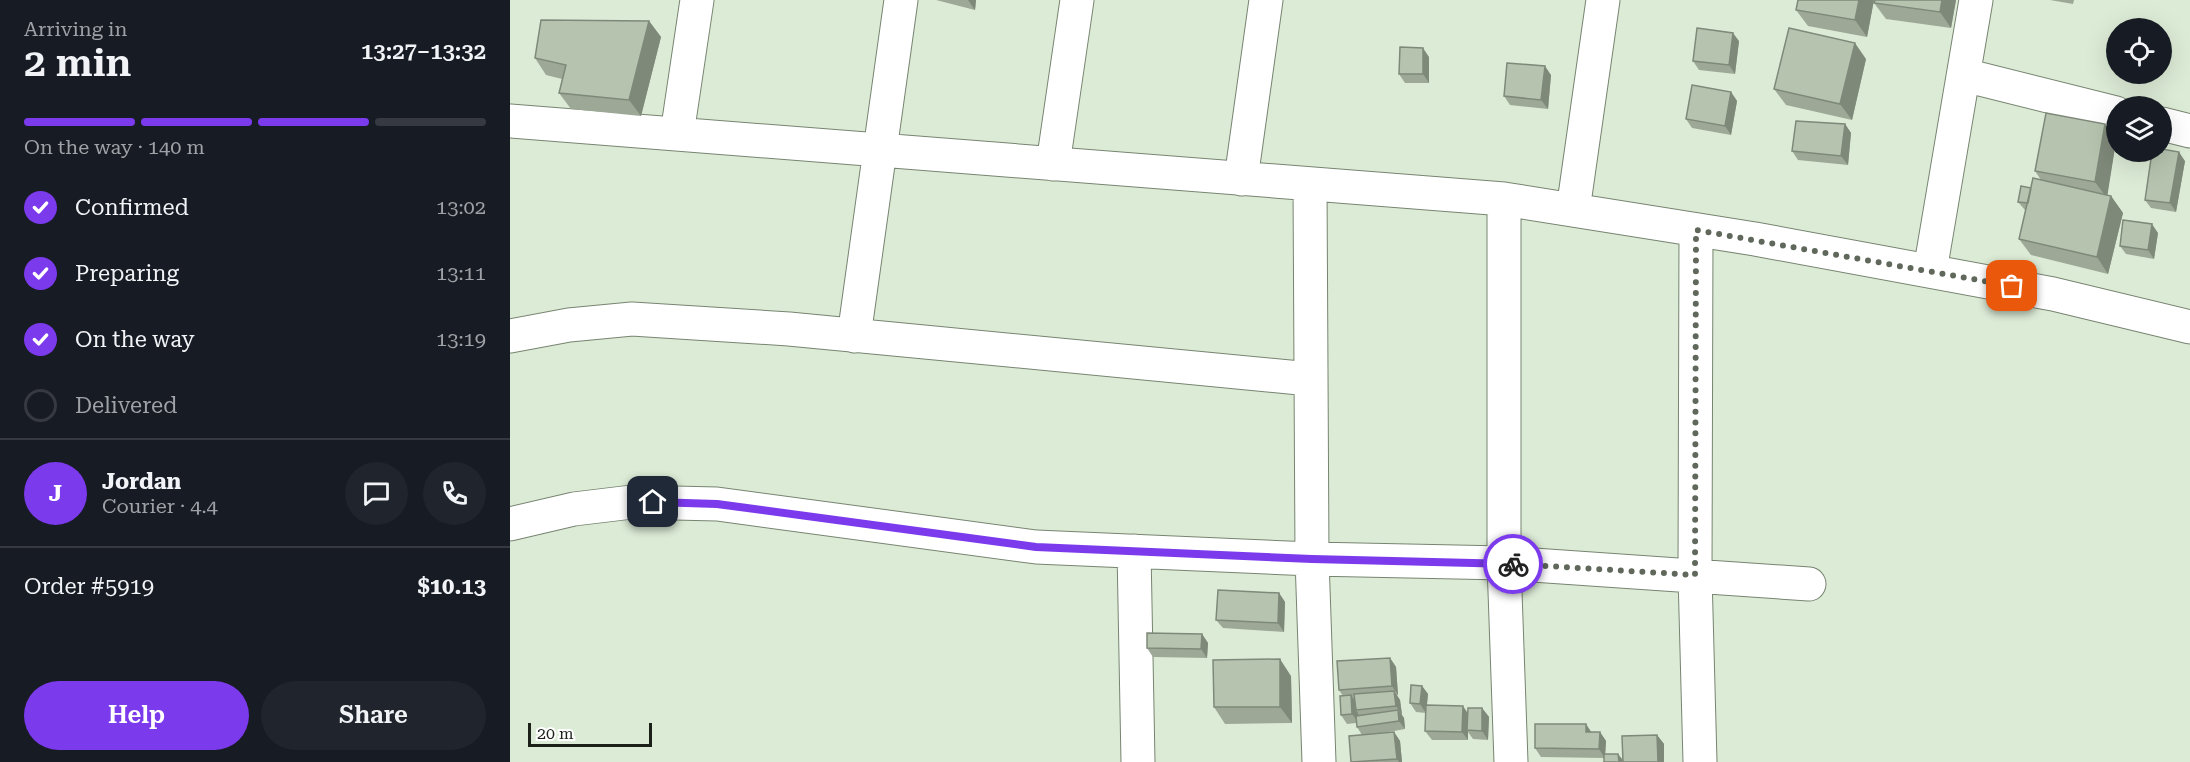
<!DOCTYPE html>
<meta charset="utf-8">
<style>
:root{--surface:#171b24;--page:#20242c;--text:#f1f3f6;--muted:#9ea1a6;--line:#363941;--accent:#7c3aed}
body{margin:0;font-family:"Roboto Serif",serif;background:var(--page);color:var(--text);height:100vh;display:flex;flex-direction:column;font-size:22px;white-space:nowrap}
*{box-sizing:border-box;margin:0}
p{font-size:20px;color:var(--muted)}
.icon{flex:none;width:33px;height:33px;fill:none;stroke:currentColor;stroke-width:2;stroke-linecap:round;stroke-linejoin:round}
.map{position:relative;flex:1;overflow:hidden}
.details{display:flex;flex-direction:column;background:var(--surface);width:510px}
.details>*{flex:none}
.buttons{position:absolute;left:1596px;top:18px;display:grid;gap:12px}
.buttons a{display:grid;place-items:center;width:66px;height:66px;border-radius:50%;background:var(--surface);box-shadow:0 6px 24px #0002;font-size:30px}
.scale{position:absolute;left:18px;bottom:15px;width:124px;box-sizing:border-box;padding-left:6px;border:3px solid #1b2119;border-top:0;font-size:16px;line-height:21px;white-space:nowrap;color:#1b2119;-webkit-text-stroke:4px #fff;paint-order:stroke}
.pin{position:absolute;display:grid;place-items:center;width:51px;height:51px;color:#fff;margin:-26px;border-radius:12px;box-shadow:0 3px 9px #0006}
.courier{position:absolute;display:grid;place-items:center;width:60px;height:60px;margin:-30px;border:4px solid #7c3aed;border-radius:50%;background:#fff;color:#222;box-shadow:0 2px 8px #0007}
.summary em{font-style:normal;font-weight:600}
.summary div{display:flex;flex-direction:column-reverse}
.summary{display:flex;align-items:center;justify-content:space-between;height:102px;padding:0 24px}
h1{font-size:39px;font-weight:600;line-height:45px}
.bar{display:grid;grid-template-columns:repeat(4,1fr);gap:9px 6px;align-content:center;height:72px;padding:0 24px}
.bar i{height:8px;border-radius:4px;background:var(--line)}
.bar .active{background:var(--accent)}
.bar p{grid-column:span 4}
.line{display:flex;align-items:center;gap:15px;padding:0 24px;border-top:2px solid var(--line)}
.line div{flex:1}
.round{display:grid;place-items:center;flex:none;width:63px;height:63px;border-radius:32px;background:var(--page)}
ol{padding:0 24px;list-style:none}
li{display:flex;align-items:center;gap:18px;height:66px}
li p{margin-inline-start:auto}
li .icon{padding:6px;border-radius:50%;background:var(--accent);color:#fff;stroke-width:4}
li:last-child{color:var(--muted)}
li i{width:33px;height:33px;border:3px solid var(--line);border-radius:50%}
.primary-button{display:flex;gap:12px;margin-top:auto;padding:12px 24px}
.primary-button a{flex:1;height:69px;border-radius:36px;background:var(--accent);color:#fff;font-size:24px;font-weight:600;line-height:69px;text-align:center}
.primary-button a+a{background:var(--page);color:var(--text)}
main{display:flex;flex:1;min-height:0}
.map>svg:first-child{display:block}
.lines{fill:none;stroke-linecap:round;stroke-linejoin:round}
.minor-casing{stroke:#778471;stroke-width:35}
.minor{stroke:#fff;stroke-width:33}
.wall{fill:#9da996}
.shaded-wall{fill:#7f897a}
.building{fill:#b6c4af;stroke:#7f897a;stroke-width:1.5}
.done{stroke:#5f685b;stroke-width:6;stroke-dasharray:0 10.8}
.route{stroke:#7c3aed;stroke-width:8}
</style>
<main>
<section class="details">
<div class="summary"><div><h1>2 min</h1><p>Arriving in</p></div><em>13:27–13:32</em></div>
<div class="bar"><i class="active"></i><i class="active"></i><i class="active"></i><i></i><p>On the way · 140 m</p></div>
<ol>
<li><svg class="icon" aria-label="check" viewBox="0 0 24 24"><path d="M5 12l5 5 9-10"/></svg>Confirmed<p>13:02</p></li>
<li><svg class="icon" aria-label="check" viewBox="0 0 24 24"><path d="M5 12l5 5 9-10"/></svg>Preparing<p>13:11</p></li>
<li><svg class="icon" aria-label="check" viewBox="0 0 24 24"><path d="M5 12l5 5 9-10"/></svg>On the way<p>13:19</p></li>
<li><i></i>Delivered</li>
</ol>
<div class="line" style="height:108px"><b class="round" style="background:var(--accent);color:#fff">J</b><div><b>Jordan</b><p>Courier · 4.4</p></div><a class="round"><svg class="icon" aria-label="chat" viewBox="0 0 24 24"><path d="M4 5h16v11H9l-5 4z"/></svg></a><a class="round"><svg class="icon" aria-label="phone" viewBox="0 0 24 24"><path d="M5 4h4l2 5-3 2q2 4 5 5l2-3 5 2v4C11 20 4 13 5 4z"/></svg></a></div>
<div class="line" style="height:78px"><div>Order #5919</div><b>$10.13</b></div>
<div class="primary-button"><a>Help</a><a>Share</a></div>
</section>
<div class="map">
<svg width="1680" height="762" viewBox="0 0 1680 762">
<rect width="100%" height="100%" fill="#dcebd6"/>
<g class="lines">
<defs>
<path id="minor" d="M 1454,75 L 1606,113
M 0,121 L 994,199 L 1245,239 L 1543,294 L 1680,327
M 1652,124 L 1680,131
M 167,134 L 187,0
M 543,164 L 567,0
M 731,179 L 756,0
M 800,184 L 802,559 L 809,762
M 994,199 L 994,563 L 1001,762
M 1063,210 L 1093,0
M 1186,230 L 1185,575 L 1190,762
M 1420,271 L 1466,0
M 0,336 L 59,325 L 122,319 L 279,329 L 800,379
M 344,336 L 391,0
M 0,524 L 64,509 L 122,502 L 207,504 L 526,547 L 802,559 L 994,563 L 1299,584
M 624,551 L 628,762"/>
</defs>
<use href="#minor" class="minor-casing"/>
<use href="#minor" class="minor"/>
</g>
<path class="wall" d="M 426,0 L 466,0 L 465,10 Z
M 1364,0 L 1357,37 L 1298,26 L 1286,10 Z
M 1365,0 L 1446,0 L 1441,28 L 1376,19 L 1364,3 Z
M 1540,0 L 1564,0 L 1563,4 Z
M 139,21 L 151,37 L 131,116 L 61,109 L 49,93 L 52,79 L 36,75 L 25,58 Z
M 1229,41 L 1225,74 L 1189,70 L 1183,61 Z
M 919,57 L 919,83 L 895,83 L 889,74 Z
M 1356,59 L 1342,120 L 1276,105 L 1264,89 Z
M 1041,75 L 1038,109 L 1000,105 L 994,96 Z
M 1221,92 L 1227,101 L 1221,135 L 1182,128 L 1176,119 Z
M 1335,124 L 1341,133 L 1338,165 L 1288,160 L 1282,151 Z
M 1595,124 L 1606,141 L 1597,195 L 1601,196 L 1613,213 L 1598,274 L 1521,255 L 1509,239 L 1516,211 L 1515,210 L 1508,202 L 1521,188 L 1531,180 L 1525,171 Z
M 1675,161 L 1666,212 L 1641,208 L 1635,200 Z
M 1648,233 L 1644,259 L 1616,254 L 1610,246 Z
M 769,593 L 775,602 L 774,632 L 713,628 L 706,620 Z
M 692,634 L 698,643 L 697,658 L 643,657 L 637,648 Z
M 880,658 L 886,667 L 888,695 L 887,695 L 890,700 L 892,715 L 894,718 L 895,729 L 867,734 L 884,732 L 890,741 L 892,762 L 841,762 L 852,735 L 847,727 L 846,723 L 837,724 L 831,715 L 833,696 L 829,690 Z
M 781,676 L 782,723 L 715,724 L 704,707 Z
M 912,686 L 918,694 L 917,705 L 958,714 L 972,708 L 979,717 L 978,740 L 963,739 L 958,732 L 958,740 L 922,740 L 915,731 L 916,713 L 906,712 L 900,703 Z
M 1081,732 L 1090,732 L 1096,741 L 1095,754 L 1108,754 L 1113,760 L 1147,735 L 1154,744 L 1154,762 L 1094,762 L 1094,758 L 1031,757 L 1025,748 Z"/>
<path class="shaded-wall" d="M 458,0 L 466,0 L 465,10 Z
M 1349,0 L 1364,0 L 1357,37 L 1345,20 Z
M 1432,0 L 1446,0 L 1441,28 L 1430,12 Z
M 139,21 L 151,37 L 131,116 L 119,100 Z
M 1223,33 L 1229,41 L 1225,74 L 1219,65 Z
M 1345,43 L 1356,59 L 1342,120 L 1330,104 Z
M 913,48 L 919,57 L 919,83 L 913,74 Z
M 1035,66 L 1041,75 L 1038,109 L 1031,100 Z
M 1221,92 L 1227,101 L 1221,135 L 1215,126 Z
M 1335,124 L 1341,133 L 1338,165 L 1331,156 Z
M 1595,124 L 1606,141 L 1597,198 L 1585,182 Z
M 1669,152 L 1675,161 L 1666,212 L 1660,203 Z
M 1601,196 L 1613,213 L 1598,274 L 1587,257 Z
M 1642,224 L 1648,233 L 1644,259 L 1638,250 Z
M 769,593 L 775,602 L 774,632 L 768,623 Z
M 692,634 L 698,643 L 697,658 L 691,649 Z
M 880,658 L 886,667 L 888,695 L 882,686 Z
M 770,659 L 781,676 L 782,723 L 770,707 Z
M 912,686 L 918,694 L 916,713 L 910,704 Z
M 884,691 L 890,700 L 892,715 L 886,706 Z
M 841,695 L 847,704 L 846,710 L 848,713 L 849,723 L 842,714 Z
M 953,706 L 959,715 L 957,730 L 958,732 L 958,740 L 952,732 Z
M 972,708 L 979,717 L 978,740 L 972,731 Z
M 888,710 L 894,718 L 895,729 L 889,721 Z
M 1076,724 L 1082,733 L 1076,732 Z
M 884,732 L 890,741 L 892,762 L 889,762 L 887,759 Z
M 1090,732 L 1096,741 L 1095,758 L 1089,749 Z
M 1147,735 L 1154,744 L 1154,762 L 1148,762 Z
M 1108,754 L 1114,762 L 1109,762 Z"/>
<path class="building" d="M 1288,0 L 1349,0 L 1345,20 L 1286,10 Z
M 1365,0 L 1432,0 L 1430,12 L 1364,3 Z
M 31,20 L 139,21 L 119,100 L 49,93 L 56,65 L 25,58 Z
M 1187,28 L 1223,33 L 1219,65 L 1183,61 Z
M 1279,28 L 1345,43 L 1330,104 L 1264,89 Z
M 890,47 L 913,48 L 913,74 L 889,74 Z
M 997,63 L 1035,66 L 1031,100 L 994,96 Z
M 1182,85 L 1221,92 L 1215,126 L 1176,119 Z
M 1536,113 L 1595,124 L 1585,182 L 1525,171 Z
M 1286,121 L 1335,124 L 1331,156 L 1282,151 Z
M 1652,149 L 1669,152 L 1660,203 L 1635,200 L 1642,152 L 1652,152 Z
M 1523,178 L 1601,196 L 1587,257 L 1509,239 Z
M 1511,186 L 1521,188 L 1518,203 L 1508,202 Z
M 1613,220 L 1642,224 L 1638,250 L 1610,246 Z
M 708,590 L 769,593 L 768,623 L 706,620 Z
M 637,633 L 692,634 L 691,649 L 637,648 Z
M 880,658 L 882,686 L 829,690 L 827,661 Z
M 770,659 L 770,707 L 704,707 L 703,660 Z
M 901,685 L 912,686 L 910,704 L 900,703 Z
M 884,691 L 886,706 L 846,710 L 844,694 Z
M 841,695 L 842,714 L 831,715 L 830,696 Z
M 916,705 L 953,706 L 952,732 L 915,731 Z
M 958,708 L 972,708 L 972,731 L 957,730 Z
M 888,710 L 889,721 L 847,727 L 846,716 Z
M 1025,724 L 1076,724 L 1076,732 L 1090,732 L 1089,749 L 1025,748 Z
M 884,732 L 887,759 L 841,762 L 839,736 Z
M 1147,735 L 1148,762 L 1113,762 L 1112,736 Z
M 1094,754 L 1108,754 L 1109,762 L 1094,762 Z"/>
<g class="lines">
<path class="done" d="M 1003,564 L 1185,575 L 1186,230 L 1502,286"/>
<path class="route" d="M 143,502 L 207,504 L 526,547 L 802,559 L 1003,564"/>
</g>
</svg>
<div class="buttons">
<a><svg class="icon" aria-label="locate" viewBox="0 0 24 24"><circle cx="12" cy="12" r="6"/><path d="M12 2v4M12 18v4M2 12h4M18 12h4"/></svg></a>
<a><svg class="icon" aria-label="layers" viewBox="0 0 24 24"><path d="M12 4l9 5-9 5-9-5zM3 14l9 5 9-5"/></svg></a>
</div>
<div class="scale">20 m</div>
<div class="pin" style="left:1502px;top:286px;background:#ea580c"><svg class="icon" aria-label="bag" viewBox="0 0 24 24"><path d="M5 8h14l-1 12H6zM9 8a3 3 0 0 1 6 0"/></svg></div>
<div class="pin" style="left:143px;top:502px;background:#1f2937"><svg class="icon" aria-label="home" viewBox="0 0 24 24"><path d="M3 11l9-7 9 7M6 9v11h12V9"/></svg></div>
<div class="courier" style="left:1003px;top:564px"><svg class="icon" aria-label="bike" viewBox="0 0 24 24"><circle cx="6" cy="16" r="4"/><circle cx="18" cy="16" r="4"/><path d="M6 16l4-8h5l3 8M10 8l3 8H6M13 5h3"/></svg></div>
</div>
</main>
